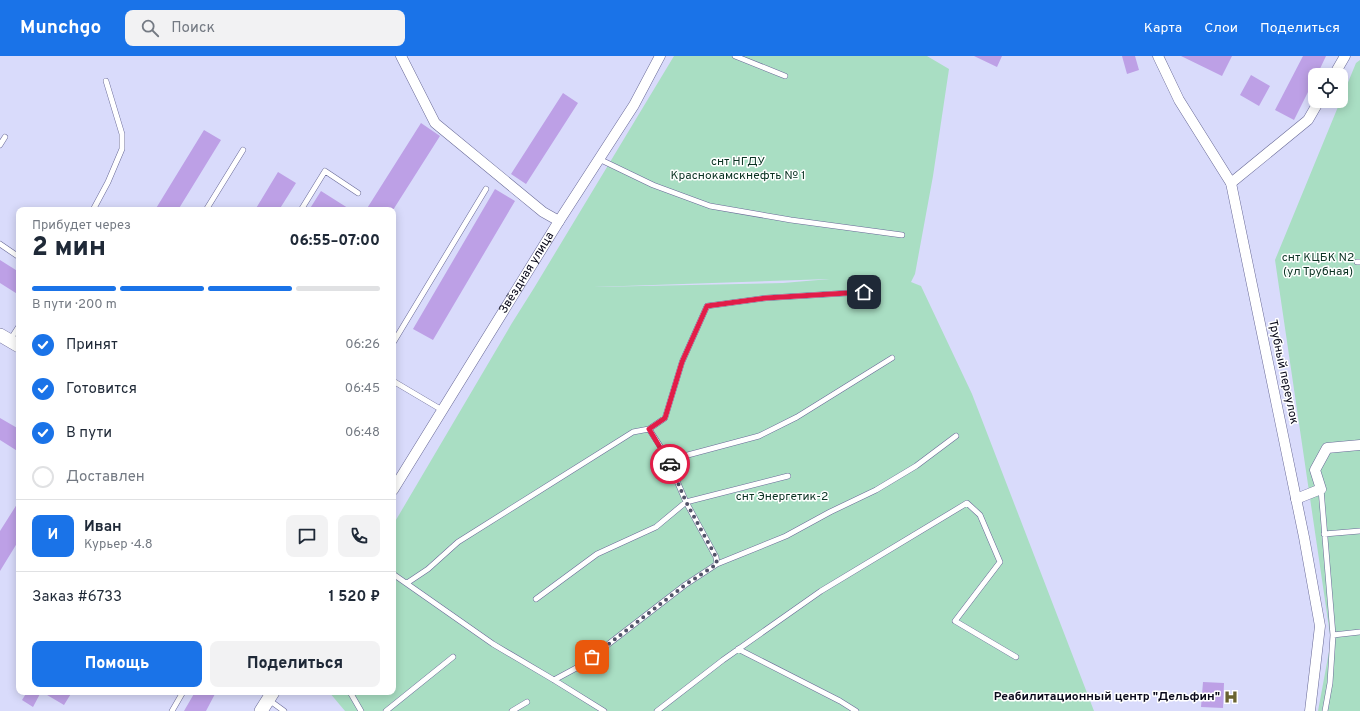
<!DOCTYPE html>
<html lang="ru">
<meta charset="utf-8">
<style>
:root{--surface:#fff;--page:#f2f2f3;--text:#1f2937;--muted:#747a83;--line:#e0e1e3;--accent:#1a73e8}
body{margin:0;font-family:Overpass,sans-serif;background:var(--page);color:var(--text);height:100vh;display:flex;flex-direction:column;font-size:15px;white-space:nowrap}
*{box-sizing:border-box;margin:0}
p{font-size:13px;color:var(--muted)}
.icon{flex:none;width:22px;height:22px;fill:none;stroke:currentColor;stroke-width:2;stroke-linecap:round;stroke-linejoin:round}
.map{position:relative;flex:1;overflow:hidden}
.sheet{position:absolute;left:16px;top:151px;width:380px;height:488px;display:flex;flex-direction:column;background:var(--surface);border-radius:8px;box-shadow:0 2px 10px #0003}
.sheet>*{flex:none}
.buttons{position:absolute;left:1308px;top:12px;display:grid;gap:8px}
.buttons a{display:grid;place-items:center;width:40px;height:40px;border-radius:8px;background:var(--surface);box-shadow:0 2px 10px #0003;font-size:20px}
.pin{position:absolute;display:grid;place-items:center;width:34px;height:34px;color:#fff;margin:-17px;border-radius:8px;box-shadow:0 2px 6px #0006}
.courier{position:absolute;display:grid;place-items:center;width:40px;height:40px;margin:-20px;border:3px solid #e11d48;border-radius:50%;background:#fff;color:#222;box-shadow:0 1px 5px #0007}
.head em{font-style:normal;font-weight:800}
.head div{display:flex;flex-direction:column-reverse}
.head{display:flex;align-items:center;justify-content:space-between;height:68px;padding:0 16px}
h1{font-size:26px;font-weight:800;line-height:30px}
.bar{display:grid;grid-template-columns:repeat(4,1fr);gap:6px 4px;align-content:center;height:48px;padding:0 16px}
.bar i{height:5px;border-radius:3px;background:var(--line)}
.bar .on{background:var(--accent)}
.bar p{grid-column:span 4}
.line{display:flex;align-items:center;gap:10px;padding:0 16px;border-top:1px solid var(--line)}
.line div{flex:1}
.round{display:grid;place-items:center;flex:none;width:42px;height:42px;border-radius:8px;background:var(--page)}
ol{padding:0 16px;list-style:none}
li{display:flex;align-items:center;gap:12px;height:44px}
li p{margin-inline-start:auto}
li .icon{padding:4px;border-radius:50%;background:var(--accent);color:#fff;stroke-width:4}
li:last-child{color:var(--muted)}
li i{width:22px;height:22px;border:2px solid var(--line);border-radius:50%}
.button{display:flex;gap:8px;margin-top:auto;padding:8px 16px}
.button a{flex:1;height:46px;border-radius:8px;background:var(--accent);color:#fff;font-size:16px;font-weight:800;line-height:46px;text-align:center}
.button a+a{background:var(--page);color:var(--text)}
header{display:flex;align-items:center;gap:24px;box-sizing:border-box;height:56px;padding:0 20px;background:var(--accent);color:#fff}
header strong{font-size:19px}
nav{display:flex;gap:22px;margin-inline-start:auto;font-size:14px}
.search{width:280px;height:36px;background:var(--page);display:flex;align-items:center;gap:10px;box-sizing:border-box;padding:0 14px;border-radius:8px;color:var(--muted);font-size:15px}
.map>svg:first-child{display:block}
.green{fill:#a9dec3;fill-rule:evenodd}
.building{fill:#bda0e6}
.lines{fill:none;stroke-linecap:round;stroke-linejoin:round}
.service-casing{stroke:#686997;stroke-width:6}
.minor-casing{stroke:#686997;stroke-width:11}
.tertiary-casing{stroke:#686997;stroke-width:14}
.service{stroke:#fff;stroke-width:5}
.minor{stroke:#fff;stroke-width:10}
.tertiary{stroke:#fff;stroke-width:13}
.done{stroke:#525269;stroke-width:4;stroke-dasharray:0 7.2}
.route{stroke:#e11d48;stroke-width:5}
.labels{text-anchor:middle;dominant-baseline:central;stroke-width:3;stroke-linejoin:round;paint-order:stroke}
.park-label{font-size:12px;fill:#0a3222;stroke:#fff}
.street-label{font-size:12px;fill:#09091a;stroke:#fff}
.poi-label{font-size:12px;font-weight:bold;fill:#09091a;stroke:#fff;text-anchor:end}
</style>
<header>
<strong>Munchgo</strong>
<div class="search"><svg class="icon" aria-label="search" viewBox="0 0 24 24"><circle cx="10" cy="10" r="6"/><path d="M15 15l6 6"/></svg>Поиск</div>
<nav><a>Карта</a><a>Слои</a><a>Поделиться</a></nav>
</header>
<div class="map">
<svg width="1360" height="655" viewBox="0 0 1360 655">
<rect width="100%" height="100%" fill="#d9dbfb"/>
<path class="green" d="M 674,0 L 927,0 L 949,13 L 933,120 L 915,218 L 911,226 L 921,230 L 972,338 L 1094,655 L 345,655 L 329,636 L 393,636 L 393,469 L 512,267 L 534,232 ZM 830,223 L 783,227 L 594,231 Z
M 1360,4 L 1360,655 L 1318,655 L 1331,585 L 1275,204 L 1356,7 Z"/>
<path class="building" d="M 974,0 L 1002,0 L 997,11 Z
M 1122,0 L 1135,0 L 1139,14 L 1127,18 Z
M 1181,0 L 1232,0 L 1222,20 Z
M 1303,0 L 1326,0 L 1317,19 L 1315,19 L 1315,22 L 1294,64 L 1275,54 Z
M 1251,19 L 1270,30 L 1259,50 L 1240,39 Z
M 563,37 L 578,47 L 526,128 L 511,118 Z
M 421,67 L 440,80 L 393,154 L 366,154 Z
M 204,74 L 221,84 L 178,154 L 155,154 Z
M 278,116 L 296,127 L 279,154 L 255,154 Z
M 495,133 L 515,145 L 433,284 L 413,273 Z
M 321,135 L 351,154 L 309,154 Z
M 0,204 L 19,216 L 19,239 L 0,227 Z
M 0,362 L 19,373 L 19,396 L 0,384 Z
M 19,445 L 19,484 L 0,515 L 0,475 Z
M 1203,626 L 1224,627 L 1223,652 L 1201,651 Z
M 27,636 L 41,636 L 33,651 L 22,644 Z
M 42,636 L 72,636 L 64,649 Z
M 195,636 L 216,636 L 206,655 L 184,655 Z"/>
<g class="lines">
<defs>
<path id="service" d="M 735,0 L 785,20
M 0,89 L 5,81
M 599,103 L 653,129 L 710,150 L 791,164 L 902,179
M 93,154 L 108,126 L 122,93 L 122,78 L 106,25
M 206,154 L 243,94
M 301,154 L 325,115 L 358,137
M 0,188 L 19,201
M 1357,206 L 1360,206
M 10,284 L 19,270
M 393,287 L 486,133
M 393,325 L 442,354
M 649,373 L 669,404 L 674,418 L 686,446 L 716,501 L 717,508 L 786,480 L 830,456 L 876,434 L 916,410 L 956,380
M 669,404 L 759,380 L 797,361 L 892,302
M 1321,433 L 1333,579 L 1330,627 L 1325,655
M 1324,478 L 1360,475
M 393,518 L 493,588 L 554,624 L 604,655
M 407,527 L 428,513 L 458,486 L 633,376 L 649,373 L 665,362 L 682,306 L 707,250 L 766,242 L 864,236
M 536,543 L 597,498 L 656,471 L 686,446 L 788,420
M 1333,579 L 1360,576
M 738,593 L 840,645 L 856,655
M 554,624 L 580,610 L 685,529 L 717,508
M 350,636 L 361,655
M 269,644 L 284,655
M 172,655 L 183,636
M 386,655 L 453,601
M 512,655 L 527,646
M 657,655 L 723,604 L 821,535 L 967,447 L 980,459 L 1000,506 L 955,565 L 1016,601"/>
<g id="minor">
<path d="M 401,0 L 435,67 L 543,156 L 559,165"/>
<path d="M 1158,0 L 1179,44 L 1231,127 L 1304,481 L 1320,570 L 1310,655"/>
<path d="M 1334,19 L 1345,0"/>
<path d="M 1231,127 L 1308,64 L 1319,45"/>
<path id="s1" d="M 393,434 L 559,165 L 634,49 L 660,0"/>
<path d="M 1296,443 L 1321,433 L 1315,414 L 1327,392 L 1360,389"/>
</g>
<path id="tertiary" d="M 0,279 L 19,290
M 261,655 L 273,636"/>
</defs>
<use href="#service" class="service-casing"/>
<use href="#minor" class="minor-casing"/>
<use href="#tertiary" class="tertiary-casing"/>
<use href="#service" class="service"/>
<use href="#minor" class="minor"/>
<use href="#tertiary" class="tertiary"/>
</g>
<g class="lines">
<path class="done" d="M 592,601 L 685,529 L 717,508 L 716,501 L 686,446 L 670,408"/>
<path class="route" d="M 670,408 L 649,373 L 665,362 L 682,306 L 707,250 L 766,242 L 864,236"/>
</g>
<defs>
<symbol id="hospital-bare" viewBox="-9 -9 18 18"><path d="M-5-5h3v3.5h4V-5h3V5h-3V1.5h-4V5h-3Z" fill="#696330" stroke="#fff" stroke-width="2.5" paint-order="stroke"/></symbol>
</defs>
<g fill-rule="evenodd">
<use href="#hospital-bare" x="1221" y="631" width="20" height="20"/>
</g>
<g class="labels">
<g class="park-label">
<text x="738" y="106">снт НГДУ<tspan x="738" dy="14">Краснокамскнефть № 1</tspan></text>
<text x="1318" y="202">снт КЦБК N2<tspan x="1318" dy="14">(ул Трубная)</tspan></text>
<text x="782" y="441">снт Энергетик-2</text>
</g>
<g class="street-label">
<text stroke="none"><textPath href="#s1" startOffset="255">Звёздная улица</textPath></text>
<text transform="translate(1283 316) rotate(78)">Трубный переулок</text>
</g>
<g class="poi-label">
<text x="1220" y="641">Реабилитационный центр "Дельфин"</text>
</g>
</g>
</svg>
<div class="buttons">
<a><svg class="icon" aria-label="locate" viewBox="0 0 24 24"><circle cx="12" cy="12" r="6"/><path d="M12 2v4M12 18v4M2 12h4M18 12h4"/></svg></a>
</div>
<div class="pin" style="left:592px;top:601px;background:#ea580c"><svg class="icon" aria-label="bag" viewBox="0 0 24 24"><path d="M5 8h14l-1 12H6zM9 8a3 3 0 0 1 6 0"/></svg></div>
<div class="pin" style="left:864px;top:236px;background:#1f2937"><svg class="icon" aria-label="home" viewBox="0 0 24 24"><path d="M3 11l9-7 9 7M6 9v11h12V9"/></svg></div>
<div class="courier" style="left:670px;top:408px"><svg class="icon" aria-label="car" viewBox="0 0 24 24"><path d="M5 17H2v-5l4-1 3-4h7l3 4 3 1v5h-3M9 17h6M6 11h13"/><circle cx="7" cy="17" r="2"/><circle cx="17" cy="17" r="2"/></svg></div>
<section class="sheet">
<div class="head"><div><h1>2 мин</h1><p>Прибудет через</p></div><em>06:55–07:00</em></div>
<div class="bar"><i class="on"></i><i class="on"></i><i class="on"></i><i></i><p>В пути · 200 m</p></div>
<ol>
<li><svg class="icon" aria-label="check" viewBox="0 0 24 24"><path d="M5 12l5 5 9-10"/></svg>Принят<p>06:26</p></li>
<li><svg class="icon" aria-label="check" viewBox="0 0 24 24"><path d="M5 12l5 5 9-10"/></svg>Готовится<p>06:45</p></li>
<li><svg class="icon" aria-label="check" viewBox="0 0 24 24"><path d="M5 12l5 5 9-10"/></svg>В пути<p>06:48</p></li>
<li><i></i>Доставлен</li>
</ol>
<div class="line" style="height:72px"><b class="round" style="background:var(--accent);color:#fff">И</b><div><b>Иван</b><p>Курьер · 4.8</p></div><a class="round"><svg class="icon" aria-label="chat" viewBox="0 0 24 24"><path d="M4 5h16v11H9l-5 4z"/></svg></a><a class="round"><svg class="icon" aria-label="phone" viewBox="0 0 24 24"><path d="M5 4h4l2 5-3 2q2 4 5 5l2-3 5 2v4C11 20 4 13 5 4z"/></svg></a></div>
<div class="line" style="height:52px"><div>Заказ #6733</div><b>1 520 ₽</b></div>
<div class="button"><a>Помощь</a><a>Поделиться</a></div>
</section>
</div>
